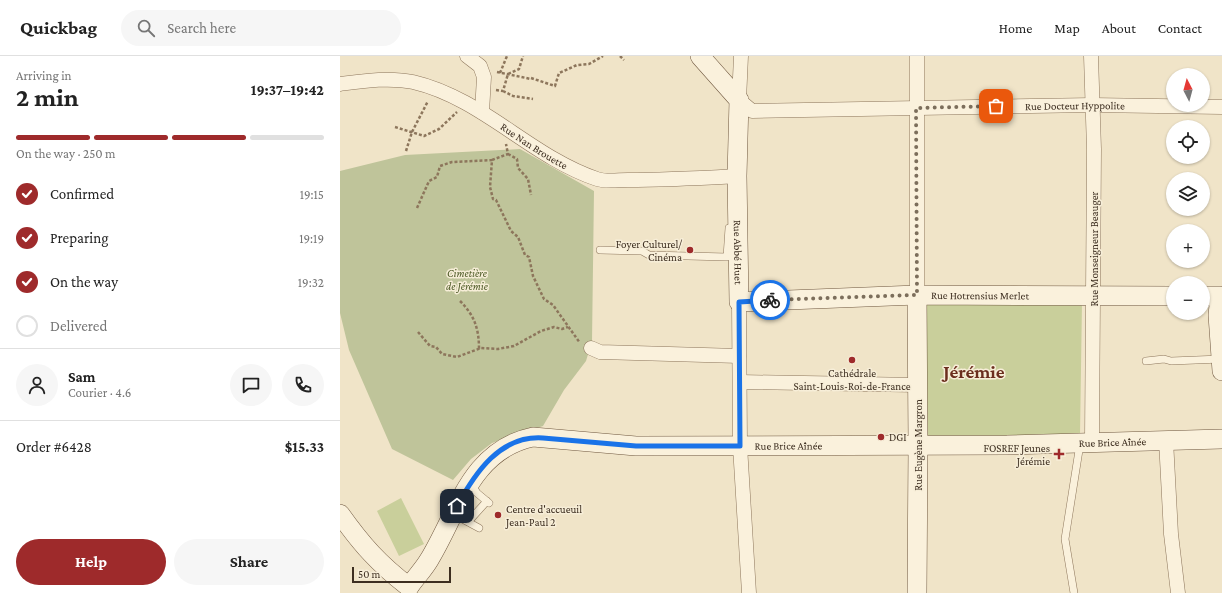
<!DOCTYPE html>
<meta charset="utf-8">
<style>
:root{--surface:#fff;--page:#f6f6f6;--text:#222;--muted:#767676;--line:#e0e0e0;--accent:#9e2a2b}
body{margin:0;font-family:"Crimson Pro",serif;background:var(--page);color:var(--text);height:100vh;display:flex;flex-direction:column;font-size:15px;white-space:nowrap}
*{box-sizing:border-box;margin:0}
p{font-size:13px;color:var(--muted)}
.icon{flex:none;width:22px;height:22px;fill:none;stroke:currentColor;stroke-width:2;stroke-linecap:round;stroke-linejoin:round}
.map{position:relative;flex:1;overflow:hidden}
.sheet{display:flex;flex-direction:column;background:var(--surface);width:340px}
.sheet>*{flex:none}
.needle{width:26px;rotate:354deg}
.controls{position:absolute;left:826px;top:12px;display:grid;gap:8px}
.controls a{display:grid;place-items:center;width:44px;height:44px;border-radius:50%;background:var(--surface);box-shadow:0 1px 3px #0004;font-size:20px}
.scale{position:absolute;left:12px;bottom:10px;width:99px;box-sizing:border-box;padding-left:4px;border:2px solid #3d2e20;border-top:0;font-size:11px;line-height:14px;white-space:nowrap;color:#3d2e20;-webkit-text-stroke:3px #f7eed8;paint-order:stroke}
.pin{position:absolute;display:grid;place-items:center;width:34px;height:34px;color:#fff;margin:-17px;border-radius:8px;box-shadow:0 2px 6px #0006}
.courier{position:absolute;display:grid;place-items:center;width:40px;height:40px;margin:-20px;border:3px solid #1a73e8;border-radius:50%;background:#fff;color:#222;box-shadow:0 1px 5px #0007}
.headline em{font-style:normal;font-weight:700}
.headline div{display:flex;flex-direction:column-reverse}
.headline{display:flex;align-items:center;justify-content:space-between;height:68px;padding:0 16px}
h1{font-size:26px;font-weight:700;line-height:30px}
.bar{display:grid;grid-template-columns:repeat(4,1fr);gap:6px 4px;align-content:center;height:48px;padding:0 16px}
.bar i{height:5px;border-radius:3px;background:var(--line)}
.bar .active{background:var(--accent)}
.bar p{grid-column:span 4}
.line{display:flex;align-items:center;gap:10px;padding:0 16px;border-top:1px solid var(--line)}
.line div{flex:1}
.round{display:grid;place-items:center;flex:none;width:42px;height:42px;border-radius:21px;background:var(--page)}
ol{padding:0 16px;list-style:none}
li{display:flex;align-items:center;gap:12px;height:44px}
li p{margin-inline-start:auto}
li .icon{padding:4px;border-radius:50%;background:var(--accent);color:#fff;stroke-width:4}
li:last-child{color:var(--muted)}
li i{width:22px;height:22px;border:2px solid var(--line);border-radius:50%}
.button{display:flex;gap:8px;margin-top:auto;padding:8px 16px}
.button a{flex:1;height:46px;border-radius:24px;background:var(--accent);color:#fff;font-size:16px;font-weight:700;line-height:46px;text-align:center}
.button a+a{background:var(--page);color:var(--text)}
header{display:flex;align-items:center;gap:24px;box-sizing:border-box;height:56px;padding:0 20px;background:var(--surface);border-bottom:1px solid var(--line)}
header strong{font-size:19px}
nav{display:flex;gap:22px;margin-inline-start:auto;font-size:14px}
.search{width:280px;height:36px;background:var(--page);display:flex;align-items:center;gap:10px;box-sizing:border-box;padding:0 14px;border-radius:22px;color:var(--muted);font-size:15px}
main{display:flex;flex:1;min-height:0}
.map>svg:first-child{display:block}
.green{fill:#c9cf9b}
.cemetery{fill:#bfc49a}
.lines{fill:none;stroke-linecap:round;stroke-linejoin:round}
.lane-casing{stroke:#8d765c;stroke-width:8}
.street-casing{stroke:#8d765c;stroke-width:15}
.secondary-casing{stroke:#6f573f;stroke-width:20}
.path{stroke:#8d765c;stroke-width:2.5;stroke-dasharray:3 2;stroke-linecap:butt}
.lane{stroke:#faf1dc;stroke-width:7}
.street{stroke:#faf1dc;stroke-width:14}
.secondary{stroke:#faf1dc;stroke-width:19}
.done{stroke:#7c6e5b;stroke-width:4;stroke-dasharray:0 7.2}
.route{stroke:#1a73e8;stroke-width:5}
.poi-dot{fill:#9e2a2b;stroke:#f7eed8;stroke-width:1.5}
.labels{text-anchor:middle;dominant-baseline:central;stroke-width:3;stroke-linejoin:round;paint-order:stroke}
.street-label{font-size:11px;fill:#3d2e20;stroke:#f7eed8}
.poi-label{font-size:11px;fill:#3d2e20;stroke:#f7eed8;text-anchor:end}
.park-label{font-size:11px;font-style:italic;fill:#4d5a26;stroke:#f7eed8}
.town-label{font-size:19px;font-weight:bold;fill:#6b2e1e;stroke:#f7eed8}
</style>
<header>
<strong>Quickbag</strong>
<div class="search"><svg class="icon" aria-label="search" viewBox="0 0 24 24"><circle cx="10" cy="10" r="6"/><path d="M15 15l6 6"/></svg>Search here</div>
<nav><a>Home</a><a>Map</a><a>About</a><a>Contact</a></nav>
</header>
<main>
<section class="sheet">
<div class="headline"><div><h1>2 min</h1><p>Arriving in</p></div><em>19:37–19:42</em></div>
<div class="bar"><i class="active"></i><i class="active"></i><i class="active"></i><i></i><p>On the way · 250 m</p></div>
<ol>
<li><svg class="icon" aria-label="check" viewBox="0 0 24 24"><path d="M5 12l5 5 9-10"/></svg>Confirmed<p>19:15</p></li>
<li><svg class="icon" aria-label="check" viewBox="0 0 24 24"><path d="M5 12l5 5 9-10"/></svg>Preparing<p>19:19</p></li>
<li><svg class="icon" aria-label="check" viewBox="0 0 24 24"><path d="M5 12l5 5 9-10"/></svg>On the way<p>19:32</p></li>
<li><i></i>Delivered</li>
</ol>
<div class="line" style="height:72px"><a class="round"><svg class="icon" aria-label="person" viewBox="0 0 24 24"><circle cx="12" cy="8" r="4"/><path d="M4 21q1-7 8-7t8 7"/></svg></a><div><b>Sam</b><p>Courier · 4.6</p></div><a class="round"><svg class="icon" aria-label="chat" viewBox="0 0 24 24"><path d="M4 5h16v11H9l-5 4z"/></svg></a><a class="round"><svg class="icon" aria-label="phone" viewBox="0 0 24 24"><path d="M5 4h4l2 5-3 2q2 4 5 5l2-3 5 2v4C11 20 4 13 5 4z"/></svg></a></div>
<div class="line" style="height:52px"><div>Order #6428</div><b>$15.33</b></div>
<div class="button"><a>Help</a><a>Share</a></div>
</section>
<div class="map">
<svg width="882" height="537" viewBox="0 0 882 537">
<rect width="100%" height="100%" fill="#f0e4c8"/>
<path class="green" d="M 585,245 L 742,246 L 740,379 L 585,383 Z
M 61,442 L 84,488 L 59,500 L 37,455 Z"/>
<path class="cemetery" d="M 180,93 L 254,135 L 252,285 L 246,305 L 224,334 L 203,370 L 152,387 L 131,403 L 113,424 L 52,393 L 9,294 L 0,257 L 0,115 L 65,99 Z"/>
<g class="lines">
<defs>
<path id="lane" d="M 260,194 L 302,195 L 309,199 L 387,201 L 389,172
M 806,305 L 824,303 L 831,305 L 881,303
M 131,427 L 137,437 L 149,447
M 113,458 L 139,472
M 128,466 L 147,445
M 734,537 L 725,483 L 740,388"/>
<g id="street">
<path d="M 127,0 L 140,10 L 144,21 L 142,56"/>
<path id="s1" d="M 401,0 L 399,44 L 412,55 L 752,49 L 882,51"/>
<path d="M 577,0 L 577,239"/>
<path d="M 751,0 L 754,93 L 752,385"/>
<path id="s2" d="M 0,28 C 23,25 49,21 73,26 C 142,42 191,101 257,123 C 266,126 278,124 288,124 C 324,124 360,122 397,120"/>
<path d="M 399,246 L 400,390 L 409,537"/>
<path d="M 251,292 L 260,296 L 399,300"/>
<path d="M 400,326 L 578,329"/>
<path d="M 826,384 L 831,478 L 838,537"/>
</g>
<g id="secondary">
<path id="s3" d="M 360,0 L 399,44 L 397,120 L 399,246 L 577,239 L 833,240"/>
<path d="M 863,240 L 880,240 L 878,259 L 882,315"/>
<path d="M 0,458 C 22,489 39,508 69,531"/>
<path id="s4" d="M 69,531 C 75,522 83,514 89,504 C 118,457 130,394 193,381 L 296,390 L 667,389 L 882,383"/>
<path d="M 577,537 L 578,390 L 577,239"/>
</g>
</defs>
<use href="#lane" class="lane-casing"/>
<use href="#street" class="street-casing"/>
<use href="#secondary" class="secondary-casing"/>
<path class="path" d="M 280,0 L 284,4
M 157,16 L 191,23
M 160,17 L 167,0
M 191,22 L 215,30 L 219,17 L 237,9 L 249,8 L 263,0
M 156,34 L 163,35 L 168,18 L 179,13 L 183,0
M 163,35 L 173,40 L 193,43
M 55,71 L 84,80 L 99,73 L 117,56
M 66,95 L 72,76 L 88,45
M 168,98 L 177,103 L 178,112 L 188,123 L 191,139
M 152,104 L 168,98 L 166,88
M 77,152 L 89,125 L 97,121 L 100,110 L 112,106 L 152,104 L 150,131 L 153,143 L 156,144 L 171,175 L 178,181 L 185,199 L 189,201 L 193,220 L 204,243 L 213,249 L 240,287
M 120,245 C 134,259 139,272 139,293
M 78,276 L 90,290 L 96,291 L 102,298 L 117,301 L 141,292 L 158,293 L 174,290 L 201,275 L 214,271 L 222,273 L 228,271"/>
<use href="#lane" class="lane"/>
<use href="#street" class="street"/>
<use href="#secondary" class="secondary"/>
</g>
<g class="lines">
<path class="done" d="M 430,244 L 577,239 L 576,52 L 656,50"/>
<path class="route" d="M 117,450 C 135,417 160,379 203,382 L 296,390 L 400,390 L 399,246 L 430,244"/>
</g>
<g class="poi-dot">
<circle cx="350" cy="194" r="4"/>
<circle cx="512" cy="304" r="4"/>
<circle cx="541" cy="381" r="4"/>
<path d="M717 392h4v4h4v4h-4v4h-4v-4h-4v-4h4z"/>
<circle cx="158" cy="459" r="4"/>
</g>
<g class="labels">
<g class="street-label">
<text stroke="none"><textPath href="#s1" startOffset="384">Rue Docteur Hyppolite</textPath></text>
<text stroke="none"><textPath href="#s2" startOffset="211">Rue Nan Brouette</textPath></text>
<text transform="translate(754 193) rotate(-90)">Rue Monseigneur Beauger</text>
<text stroke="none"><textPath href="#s3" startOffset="211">Rue Abbé Huet</textPath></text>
<text stroke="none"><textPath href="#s3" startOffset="502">Rue Hotrensius Merlet</textPath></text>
<text stroke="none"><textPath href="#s4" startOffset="781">Rue Brice Aînée</textPath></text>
<text transform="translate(578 389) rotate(-90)">Rue Eugène Margron</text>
<text stroke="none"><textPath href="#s4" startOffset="457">Rue Brice Aînée</textPath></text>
</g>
<g class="poi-label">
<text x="342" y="188">Foyer Culturel/<tspan x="342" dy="13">Cinéma</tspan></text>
<text x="512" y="317" text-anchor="middle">Cathédrale<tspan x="512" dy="13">Saint-Louis-Roi-de-France</tspan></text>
<text x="549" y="381" text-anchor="start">DGI</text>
<text x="710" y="392">FOSREF Jeunes<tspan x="710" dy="13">Jérémie</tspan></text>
<text x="166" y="453" text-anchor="start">Centre d'accueuil<tspan x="166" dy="13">Jean-Paul 2</tspan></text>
</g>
<g class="park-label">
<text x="127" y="217">Cimetière<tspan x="127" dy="13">de Jérémie</tspan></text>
</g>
<g class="town-label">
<text x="634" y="315">Jérémie</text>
</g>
</g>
</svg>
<div class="controls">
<a><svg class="needle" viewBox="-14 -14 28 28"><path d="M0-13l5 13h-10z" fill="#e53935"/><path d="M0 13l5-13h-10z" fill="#767676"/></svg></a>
<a><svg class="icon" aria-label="locate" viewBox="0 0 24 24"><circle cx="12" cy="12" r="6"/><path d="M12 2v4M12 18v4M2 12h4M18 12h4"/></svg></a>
<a><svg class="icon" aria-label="layers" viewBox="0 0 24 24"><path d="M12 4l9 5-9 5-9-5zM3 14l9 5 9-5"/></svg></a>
<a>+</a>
<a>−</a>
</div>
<div class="scale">50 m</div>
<div class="pin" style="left:656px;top:50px;background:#ea580c"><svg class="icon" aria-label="bag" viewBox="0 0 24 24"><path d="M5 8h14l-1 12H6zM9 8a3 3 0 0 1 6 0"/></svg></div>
<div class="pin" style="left:117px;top:450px;background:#1f2937"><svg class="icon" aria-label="home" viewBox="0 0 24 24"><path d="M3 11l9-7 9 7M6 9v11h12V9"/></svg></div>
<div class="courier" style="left:430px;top:244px"><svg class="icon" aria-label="bike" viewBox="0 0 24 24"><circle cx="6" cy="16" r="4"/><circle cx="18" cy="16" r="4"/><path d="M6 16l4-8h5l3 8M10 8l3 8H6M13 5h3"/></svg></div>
</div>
</main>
